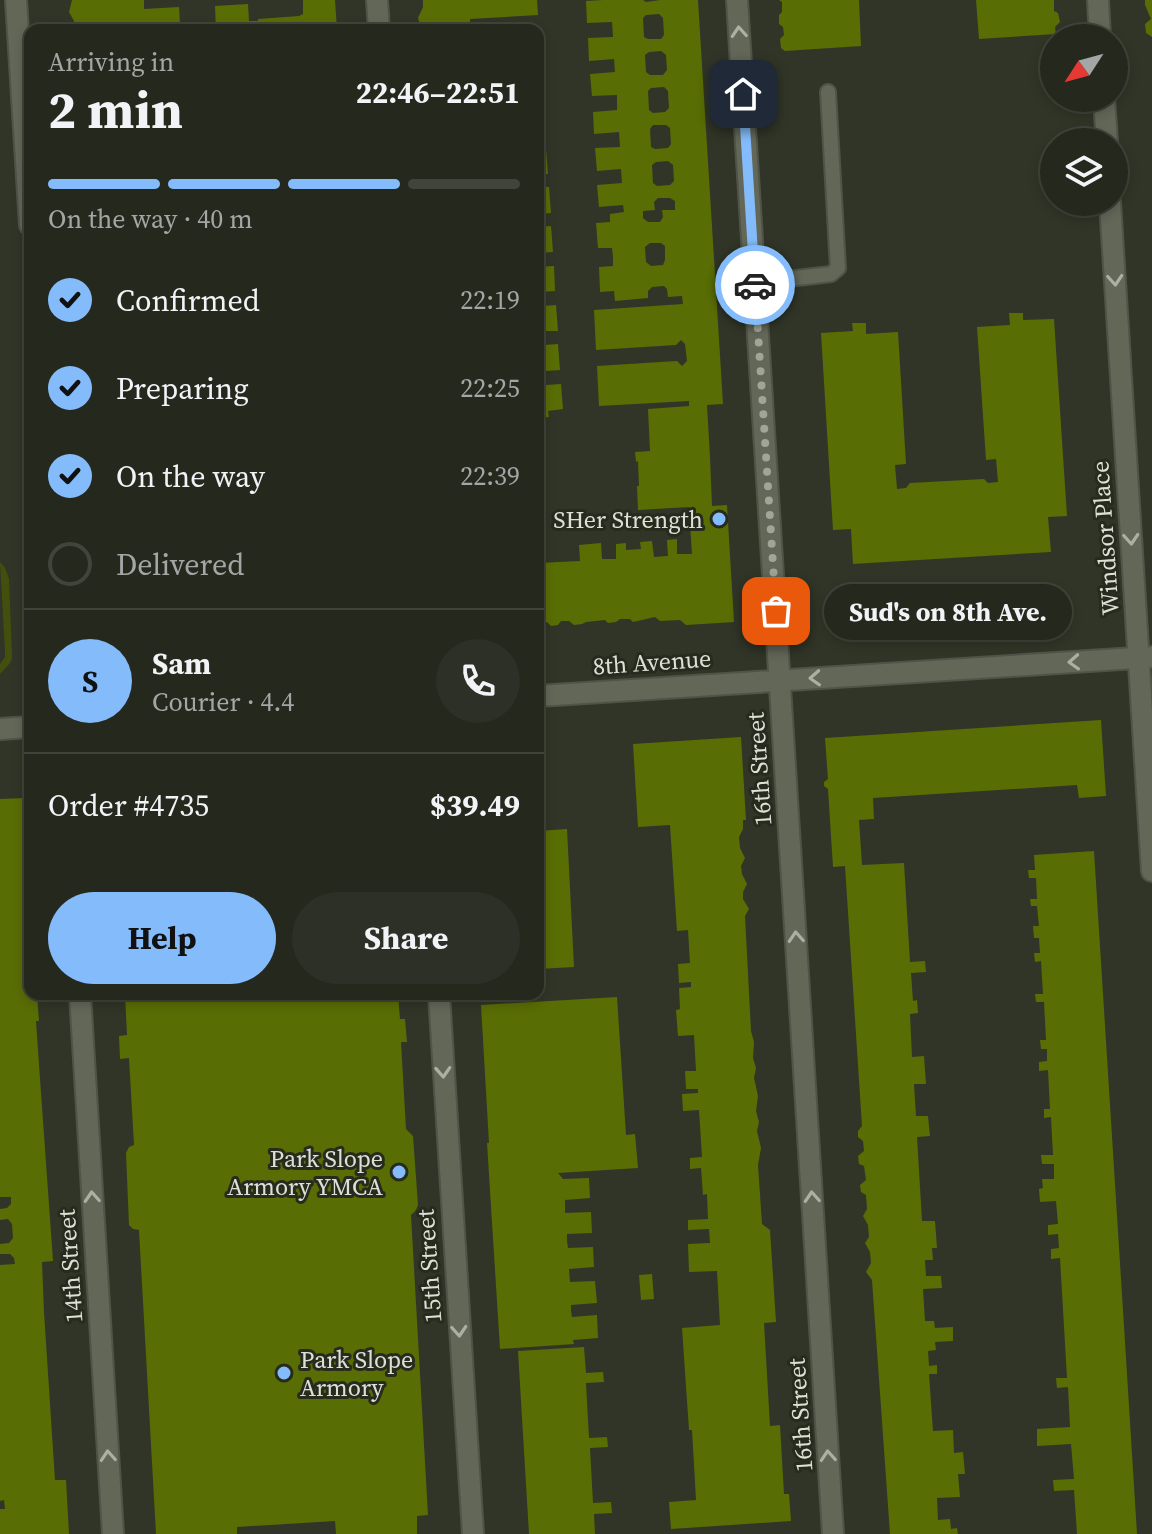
<!DOCTYPE html>
<meta charset="utf-8">
<style>
:root{--surface:#25281d;--page:#2d3026;--text:#f1f3f6;--muted:#a3a6a4;--line:#42443b;--accent:#84bcfb}
body{margin:0;font-family:"Source Serif 4",serif;background:var(--page);color:var(--text);height:100vh;display:flex;flex-direction:column;font-size:30px;white-space:nowrap}
*{box-sizing:border-box;margin:0}
p{font-size:26px;color:var(--muted)}
.icon{flex:none;width:44px;height:44px;fill:none;stroke:currentColor;stroke-width:2;stroke-linecap:round;stroke-linejoin:round}
.map{position:relative;flex:1;overflow:hidden}
.drawer{position:absolute;left:24px;top:24px;width:520px;height:976px;display:flex;flex-direction:column;background:var(--surface);border-radius:16px;box-shadow:0 4px 12px #0003,0 0 0 2px var(--line)}
.drawer>*{flex:none}
.needle{width:52px;rotate:234deg}
.tools{position:absolute;left:1040px;top:24px;display:grid;gap:16px}
.tools a{display:grid;place-items:center;width:88px;height:88px;border-radius:50%;background:var(--surface);box-shadow:0 4px 12px #0003,0 0 0 2px var(--line);font-size:40px}
.pin{position:absolute;display:grid;place-items:center;width:68px;height:68px;color:#fff;margin:-34px;border-radius:16px;box-shadow:0 4px 12px #0006}
.courier{position:absolute;display:grid;place-items:center;width:80px;height:80px;margin:-40px;border:6px solid #84bcfb;border-radius:50%;background:#fff;color:#222;box-shadow:0 2px 10px #0007}
.bubble{position:absolute;height:56px;border-radius:28px;background:var(--surface);box-shadow:0 4px 12px #0003,0 0 0 2px var(--line);font-size:26px;font-weight:700;line-height:56px;text-align:center}
.headline em{font-style:normal;font-weight:700}
.headline div{display:flex;flex-direction:column-reverse}
.headline{display:flex;align-items:center;justify-content:space-between;height:136px;padding:0 24px}
h1{font-size:52px;font-weight:700;line-height:60px}
.bar{display:grid;grid-template-columns:repeat(4,1fr);gap:12px 8px;align-content:center;height:96px;padding:0 24px}
.bar i{height:10px;border-radius:6px;background:var(--line)}
.bar .on{background:var(--accent)}
.bar p{grid-column:span 4}
.line{display:flex;align-items:center;gap:20px;padding:0 24px;border-top:2px solid var(--line)}
.line div{flex:1}
.round{display:grid;place-items:center;flex:none;width:84px;height:84px;border-radius:42px;background:var(--page)}
ol{padding:0 24px;list-style:none}
li{display:flex;align-items:center;gap:24px;height:88px}
li p{margin-inline-start:auto}
li .icon{padding:8px;border-radius:50%;background:var(--accent);color:#111;stroke-width:4}
li:last-child{color:var(--muted)}
li i{width:44px;height:44px;border:4px solid var(--line);border-radius:50%}
.cta{display:flex;gap:16px;margin-top:auto;padding:16px 24px}
.cta a{flex:1;height:92px;border-radius:48px;background:var(--accent);color:#111;font-size:32px;font-weight:700;line-height:92px;text-align:center}
.cta a+a{background:var(--page);color:var(--text)}
.map>svg:first-child{display:block}
.green{fill:#42500e}
.building{fill:#596d05;fill-rule:evenodd}
.lines{fill:none;stroke-linecap:round;stroke-linejoin:round}
.lane-casing{stroke:#505347;stroke-width:18}
.street-casing{stroke:#505347;stroke-width:24}
.lane{stroke:#626758;stroke-width:14}
.street{stroke:#626758;stroke-width:20}
.oneway{stroke:#acb0a4}
.done{stroke:#a1a499;stroke-width:8;stroke-dasharray:0 14.4}
.route{stroke:#84bcfb;stroke-width:10}
.poi-dot{fill:#84bcfb;stroke:#272b1d;stroke-width:3}
.labels{text-anchor:middle;dominant-baseline:central;stroke-width:6;stroke-linejoin:round;paint-order:stroke}
.poi-label{font-size:24px;fill:#dde0d7;stroke:#272b1d;text-anchor:end}
.street-label{font-size:24px;fill:#dde0d7;stroke:#272b1d}
</style>
<div class="map">
<svg width="1152" height="1534" viewBox="0 0 1152 1534">
<rect width="100%" height="100%" fill="#313527"/>
<path class="green" d="M 0,562 L 5,568 L 9,579 L 12,658 L 10,663 L 0,674 L 0,664 L 5,657 L 5,651 Z"/>
<path class="building" d="M 72,0 L 144,0 L 144,9 L 179,7 L 180,23 L 173,23 L 173,30 L 74,30 L 74,21 L 69,12 Z
M 303,0 L 335,0 L 337,30 L 216,30 L 215,6 L 248,4 L 249,21 L 258,21 L 258,19 L 299,16 L 303,14 Z
M 423,0 L 537,0 L 538,15 L 470,19 L 470,30 L 426,30 L 420,25 L 418,18 L 423,7 Z
M 603,0 L 643,0 L 646,2 L 660,0 L 698,0 L 723,404 L 707,405 L 710,457 L 712,506 L 727,505 L 734,622 L 686,625 L 680,620 L 660,621 L 655,617 L 633,622 L 630,619 L 620,619 L 616,622 L 608,623 L 605,620 L 586,622 L 582,624 L 574,625 L 569,621 L 561,621 L 558,625 L 551,626 L 547,622 L 538,623 L 538,563 L 580,561 L 579,545 L 601,543 L 602,559 L 616,559 L 616,544 L 626,543 L 626,550 L 641,549 L 640,542 L 652,541 L 654,557 L 668,556 L 667,540 L 677,539 L 677,554 L 692,554 L 689,507 L 638,510 L 637,486 L 639,486 L 638,461 L 636,462 L 635,452 L 650,451 L 648,409 L 689,406 L 689,401 L 599,406 L 597,366 L 677,361 L 682,366 L 687,361 L 685,344 L 681,340 L 676,345 L 596,350 L 594,310 L 683,304 L 682,296 L 668,297 L 667,289 L 664,286 L 652,287 L 648,291 L 648,298 L 615,301 L 614,291 L 600,292 L 599,267 L 613,266 L 613,257 L 612,248 L 598,248 L 596,223 L 610,222 L 610,214 L 624,212 L 623,205 L 599,207 L 597,185 L 622,183 L 621,169 L 597,171 L 595,148 L 620,147 L 619,132 L 594,134 L 593,112 L 617,110 L 617,95 L 592,96 L 590,74 L 615,72 L 614,59 L 589,61 L 588,38 L 613,37 L 612,22 L 587,23 L 586,1 ZM 659,14 L 663,18 L 664,35 L 661,39 L 648,39 L 644,37 L 643,18 L 646,15 ZM 661,51 L 666,55 L 667,70 L 663,75 L 650,75 L 646,72 L 645,55 L 649,52 ZM 664,87 L 668,91 L 669,108 L 665,112 L 653,113 L 649,110 L 648,91 L 651,88 ZM 653,125 L 666,125 L 670,128 L 671,144 L 668,148 L 655,149 L 651,147 L 650,129 ZM 668,161 L 673,165 L 674,181 L 670,185 L 657,186 L 653,183 L 652,165 L 656,162 ZM 658,198 L 670,198 L 675,201 L 675,210 L 662,210 L 663,217 L 660,222 L 648,222 L 643,218 L 643,211 L 655,210 L 654,202 ZM 650,243 L 661,243 L 665,246 L 665,260 L 663,265 L 651,266 L 646,262 L 645,247 Z
M 779,0 L 859,0 L 861,46 L 785,51 L 781,48 L 780,39 L 784,35 L 783,27 L 779,24 L 779,15 L 782,12 L 782,2 Z
M 976,0 L 1054,0 L 1054,11 L 1058,13 L 1060,22 L 1055,27 L 1056,34 L 979,39 Z
M 1145,0 L 1152,0 L 1152,37 L 1146,33 L 1145,24 L 1151,19 L 1145,5 Z
M 524,23 L 525,30 L 490,30 L 490,25 Z
M 538,71 L 542,71 L 543,94 L 538,95 Z
M 538,109 L 544,109 L 546,135 L 538,135 Z
M 538,149 L 546,149 L 548,174 L 538,175 Z
M 538,187 L 549,187 L 551,213 L 538,214 Z
M 551,226 L 553,252 L 538,253 L 538,227 Z
M 554,266 L 555,291 L 541,292 L 542,306 L 556,305 L 558,331 L 543,331 L 544,338 L 544,345 L 558,344 L 560,370 L 546,371 L 546,385 L 561,384 L 563,409 L 548,411 L 549,417 L 538,418 L 538,267 Z
M 1009,313 L 1023,313 L 1023,320 L 1054,319 L 1067,516 L 1048,517 L 1051,552 L 853,564 L 851,529 L 833,530 L 821,333 L 853,331 L 852,323 L 866,323 L 866,334 L 898,332 L 906,464 L 895,465 L 897,489 L 906,488 L 910,483 L 984,479 L 988,483 L 998,482 L 996,459 L 986,460 L 977,327 L 1010,325 Z
M 1101,720 L 1106,796 L 1079,798 L 1077,785 L 873,798 L 874,819 L 859,820 L 862,865 L 904,863 L 910,962 L 925,961 L 926,972 L 911,973 L 913,1001 L 917,1000 L 918,1013 L 910,1014 L 912,1057 L 924,1056 L 926,1084 L 914,1084 L 916,1116 L 928,1116 L 930,1136 L 917,1137 L 922,1221 L 935,1221 L 937,1248 L 932,1248 L 933,1260 L 925,1260 L 926,1276 L 941,1276 L 942,1288 L 923,1289 L 925,1321 L 934,1321 L 935,1328 L 953,1327 L 953,1341 L 935,1342 L 936,1350 L 928,1351 L 929,1366 L 937,1365 L 937,1374 L 929,1374 L 933,1431 L 953,1430 L 954,1453 L 963,1452 L 965,1474 L 958,1474 L 960,1497 L 937,1498 L 938,1520 L 950,1519 L 951,1529 L 957,1528 L 958,1534 L 890,1534 L 872,1280 L 866,1272 L 871,1263 L 870,1252 L 865,1243 L 869,1237 L 868,1225 L 863,1216 L 867,1209 L 866,1195 L 861,1192 L 860,1185 L 866,1180 L 864,1166 L 859,1164 L 858,1156 L 864,1151 L 863,1141 L 858,1137 L 858,1131 L 862,1126 L 845,866 L 833,867 L 828,789 L 824,786 L 824,782 L 828,779 L 825,738 Z
M 741,737 L 746,820 L 743,820 L 743,829 L 739,837 L 740,848 L 745,858 L 741,866 L 742,874 L 747,884 L 743,892 L 743,899 L 749,909 L 745,916 L 751,1031 L 754,1042 L 753,1058 L 756,1068 L 754,1078 L 758,1096 L 756,1111 L 759,1122 L 757,1131 L 761,1148 L 758,1165 L 762,1224 L 770,1230 L 776,1322 L 764,1323 L 770,1426 L 780,1425 L 784,1494 L 789,1494 L 791,1521 L 671,1529 L 669,1502 L 696,1500 L 692,1430 L 689,1430 L 682,1328 L 720,1325 L 717,1271 L 689,1272 L 688,1244 L 710,1243 L 709,1229 L 688,1230 L 688,1220 L 708,1219 L 707,1194 L 703,1195 L 701,1168 L 690,1169 L 690,1158 L 702,1157 L 699,1110 L 683,1111 L 682,1094 L 698,1093 L 698,1089 L 686,1089 L 685,1071 L 696,1071 L 694,1035 L 678,1036 L 676,1010 L 680,1009 L 679,988 L 691,987 L 691,982 L 679,983 L 678,964 L 690,963 L 688,930 L 677,931 L 670,825 L 638,827 L 633,744 Z
M 25,798 L 30,882 L 30,994 L 37,994 L 39,1021 L 36,1021 L 40,1079 L 53,1261 L 42,1262 L 44,1312 L 55,1480 L 66,1480 L 69,1534 L 0,1534 L 0,1509 L 5,1509 L 4,1500 L 0,1501 L 0,1265 L 15,1264 L 14,1258 L 10,1254 L 0,1254 L 0,1244 L 9,1243 L 13,1238 L 12,1224 L 8,1219 L 0,1220 L 0,1209 L 7,1208 L 11,1204 L 11,1197 L 0,1197 L 0,799 Z
M 567,829 L 574,967 L 538,969 L 538,831 Z
M 1094,851 L 1127,1374 L 1137,1534 L 1077,1534 L 1074,1490 L 1054,1491 L 1053,1480 L 1074,1479 L 1071,1444 L 1037,1446 L 1037,1429 L 1070,1427 L 1068,1387 L 1057,1388 L 1056,1378 L 1067,1378 L 1060,1258 L 1051,1259 L 1051,1249 L 1059,1248 L 1058,1234 L 1048,1235 L 1048,1225 L 1058,1224 L 1056,1201 L 1040,1202 L 1039,1189 L 1043,1188 L 1042,1179 L 1054,1179 L 1054,1164 L 1042,1164 L 1041,1155 L 1053,1155 L 1051,1117 L 1044,1118 L 1044,1109 L 1050,1109 L 1048,1070 L 1039,1071 L 1039,1062 L 1047,1061 L 1047,1049 L 1041,1049 L 1040,1040 L 1046,1040 L 1044,1002 L 1036,1002 L 1035,994 L 1043,994 L 1041,961 L 1035,962 L 1034,953 L 1040,953 L 1039,938 L 1034,938 L 1033,926 L 1039,926 L 1037,906 L 1031,906 L 1030,899 L 1037,899 L 1036,878 L 1029,878 L 1028,870 L 1035,870 L 1034,855 Z
M 125,994 L 398,994 L 400,1019 L 405,1019 L 407,1042 L 401,1042 L 406,1129 L 413,1136 L 418,1205 L 416,1210 L 411,1215 L 428,1515 L 417,1516 L 417,1534 L 336,1534 L 335,1521 L 237,1527 L 237,1534 L 156,1534 L 139,1230 L 133,1229 L 129,1225 L 126,1153 L 129,1147 L 134,1145 L 129,1058 L 120,1059 L 119,1036 L 127,1035 Z
M 617,997 L 626,1135 L 635,1134 L 638,1168 L 558,1173 L 563,1179 L 589,1178 L 590,1198 L 565,1200 L 565,1213 L 591,1212 L 592,1233 L 567,1234 L 567,1241 L 568,1248 L 593,1247 L 594,1267 L 569,1269 L 570,1282 L 595,1281 L 597,1303 L 571,1305 L 571,1311 L 572,1317 L 597,1315 L 598,1338 L 573,1340 L 574,1344 L 500,1349 L 487,1143 L 489,1143 L 481,1005 Z
M 652,1274 L 654,1299 L 641,1300 L 639,1275 Z
M 584,1347 L 586,1373 L 603,1372 L 604,1382 L 586,1383 L 589,1438 L 607,1437 L 608,1447 L 590,1448 L 593,1503 L 611,1502 L 612,1513 L 594,1514 L 595,1534 L 529,1534 L 518,1351 Z"/>
<g class="lines">
<defs>
<path id="lane" d="M 755,283 L 831,274 L 838,268 L 828,92"/>
<path id="street" d="M 16,0 L 30,225
M 377,0 L 379,30
M 737,0 L 833,1534
M 1098,0 L 1100,38
M 1104,98 L 1107,142
M 1110,202 L 1152,871
M 538,696 L 1152,657
M 0,729 L 30,727
M 80,994 L 113,1534
M 439,994 L 473,1534"/>
</defs>
<use href="#lane" class="lane-casing"/>
<use href="#street" class="street-casing"/>
<use href="#lane" class="lane"/>
<use href="#street" class="street"/>
</g>
<defs><path id="oneway-chevron" d="M-2-3.5L2.5 0L-2 3.5" fill="none" stroke-width="1.6" stroke-linecap="round" stroke-linejoin="round" transform="scale(2)"/></defs>
<g class="oneway">
<use href="#oneway-chevron" transform="translate(739 32) rotate(-94)"/>
<use href="#oneway-chevron" transform="translate(1115 280) rotate(86)"/>
<use href="#oneway-chevron" transform="translate(1131 539) rotate(86)"/>
<use href="#oneway-chevron" transform="translate(1074 662) rotate(177)"/>
<use href="#oneway-chevron" transform="translate(815 678) rotate(177)"/>
<use href="#oneway-chevron" transform="translate(796 937) rotate(-94)"/>
<use href="#oneway-chevron" transform="translate(443 1072) rotate(87)"/>
<use href="#oneway-chevron" transform="translate(92 1197) rotate(-94)"/>
<use href="#oneway-chevron" transform="translate(812 1197) rotate(-94)"/>
<use href="#oneway-chevron" transform="translate(459 1331) rotate(86)"/>
<use href="#oneway-chevron" transform="translate(108 1456) rotate(-94)"/>
<use href="#oneway-chevron" transform="translate(828 1456) rotate(-94)"/>
</g>
<g class="lines">
<path class="done" d="M 755,285 L 776,611"/>
<path class="route" d="M 743,94 L 755,285"/>
</g>
<g class="poi-dot">
<circle cx="719" cy="519" r="8"/>
<circle cx="399" cy="1172" r="8"/>
<circle cx="284" cy="1373" r="8"/>
</g>
<g class="labels">
<g class="poi-label">
<text x="703" y="519">SHer Strength</text>
<text x="383" y="1158">Park Slope<tspan x="383" dy="28">Armory YMCA</tspan></text>
<text x="300" y="1359" text-anchor="start">Park Slope<tspan x="300" dy="28">Armory</tspan></text>
</g>
<g class="street-label">
<text transform="translate(1105 538) rotate(-94)">Windsor Place</text>
<text transform="translate(652 662) rotate(-4)">8th Avenue</text>
<text transform="translate(759 769) rotate(-94)">16th Street</text>
<text transform="translate(70 1266) rotate(-94)">14th Street</text>
<text transform="translate(429 1266) rotate(-94)">15th Street</text>
<text transform="translate(800 1415) rotate(-94)">16th Street</text>
</g>
</g>
</svg>
<div class="tools">
<a><svg class="needle" viewBox="-14 -14 28 28"><path d="M0-13l5 13h-10z" fill="#e53935"/><path d="M0 13l5-13h-10z" fill="#a3a6a4"/></svg></a>
<a><svg class="icon" aria-label="layers" viewBox="0 0 24 24"><path d="M12 4l9 5-9 5-9-5zM3 14l9 5 9-5"/></svg></a>
</div>
<div class="pin" style="left:776px;top:611px;background:#ea580c"><svg class="icon" aria-label="bag" viewBox="0 0 24 24"><path d="M5 8h14l-1 12H6zM9 8a3 3 0 0 1 6 0"/></svg></div>
<div class="pin" style="left:743px;top:94px;background:#1f2937"><svg class="icon" aria-label="home" viewBox="0 0 24 24"><path d="M3 11l9-7 9 7M6 9v11h12V9"/></svg></div>
<div class="courier" style="left:755px;top:285px"><svg class="icon" aria-label="car" viewBox="0 0 24 24"><path d="M5 17H2v-5l4-1 3-4h7l3 4 3 1v5h-3M9 17h6M6 11h13"/><circle cx="7" cy="17" r="2"/><circle cx="17" cy="17" r="2"/></svg></div>
<div class="bubble" style="left:824px;top:584px;width:248px">Sud's on 8th Ave.</div>
<section class="drawer">
<div class="headline"><div><h1>2 min</h1><p>Arriving in</p></div><em>22:46–22:51</em></div>
<div class="bar"><i class="on"></i><i class="on"></i><i class="on"></i><i></i><p>On the way · 40 m</p></div>
<ol>
<li><svg class="icon" aria-label="check" viewBox="0 0 24 24"><path d="M5 12l5 5 9-10"/></svg>Confirmed<p>22:19</p></li>
<li><svg class="icon" aria-label="check" viewBox="0 0 24 24"><path d="M5 12l5 5 9-10"/></svg>Preparing<p>22:25</p></li>
<li><svg class="icon" aria-label="check" viewBox="0 0 24 24"><path d="M5 12l5 5 9-10"/></svg>On the way<p>22:39</p></li>
<li><i></i>Delivered</li>
</ol>
<div class="line" style="height:144px"><b class="round" style="background:var(--accent);color:#111">S</b><div><b>Sam</b><p>Courier · 4.4</p></div><a class="round"><svg class="icon" aria-label="phone" viewBox="0 0 24 24"><path d="M5 4h4l2 5-3 2q2 4 5 5l2-3 5 2v4C11 20 4 13 5 4z"/></svg></a></div>
<div class="line" style="height:104px"><div>Order #4735</div><b>$39.49</b></div>
<div class="cta"><a>Help</a><a>Share</a></div>
</section>
</div>
